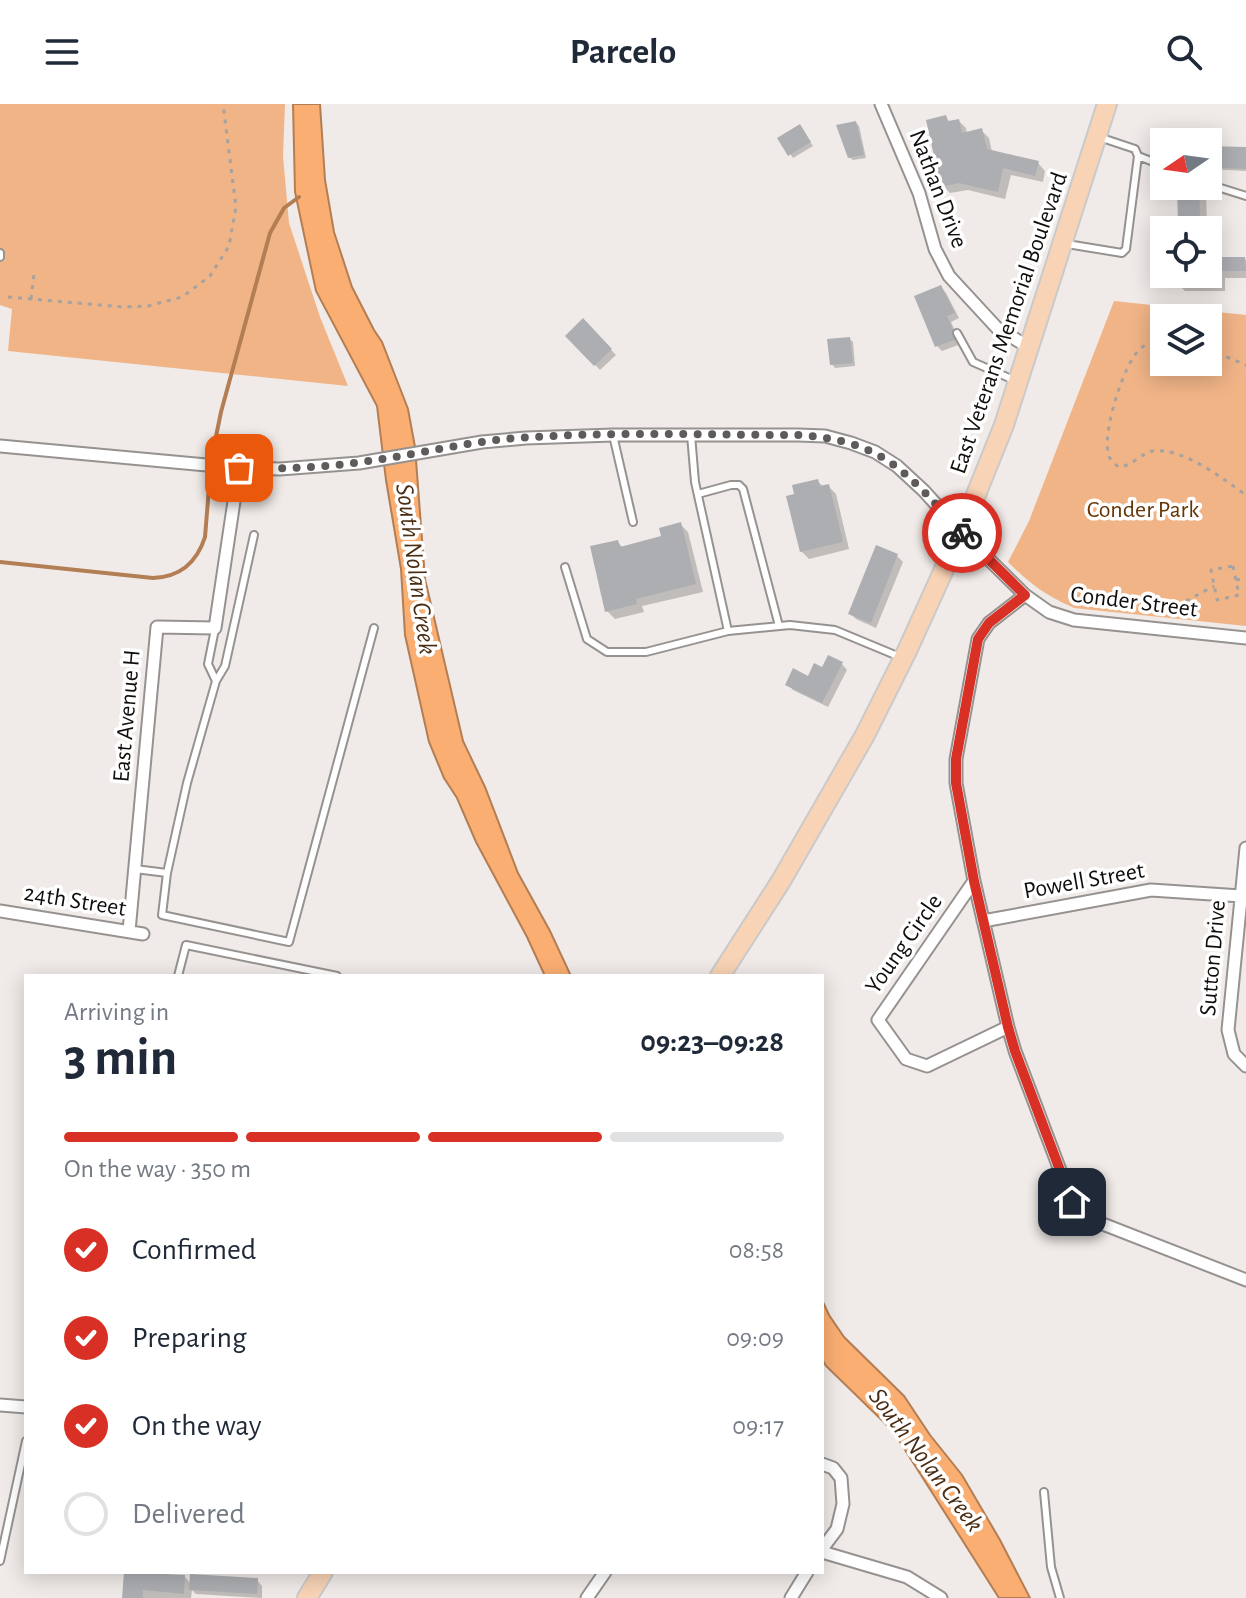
<!DOCTYPE html>
<meta charset="utf-8">
<style>
:root{--surface:#fff;--page:#f2f2f3;--text:#1f2937;--muted:#747a83;--line:#e0e1e3;--accent:#d93025}
body{margin:0;font-family:"Alegreya Sans",sans-serif;background:var(--page);color:var(--text);height:100vh;display:flex;flex-direction:column;font-size:30px;white-space:nowrap}
*{box-sizing:border-box;margin:0}
p{font-size:26px;color:var(--muted)}
.icon{flex:none;width:44px;height:44px;fill:none;stroke:currentColor;stroke-width:2;stroke-linecap:round;stroke-linejoin:round}
.map{position:relative;flex:1;overflow:hidden}
.details{position:absolute;left:24px;top:870px;width:800px;height:600px;display:flex;flex-direction:column;background:var(--surface);border-radius:0px;box-shadow:0 4px 20px #0003}
.details>*{flex:none}
.needle{width:52px;rotate:257deg}
.buttons{position:absolute;left:1150px;top:24px;display:grid;gap:16px}
.buttons a{display:grid;place-items:center;width:72px;height:72px;border-radius:0px;background:var(--surface);box-shadow:0 4px 20px #0003;font-size:40px}
.pin{position:absolute;display:grid;place-items:center;width:68px;height:68px;color:#fff;margin:-34px;border-radius:16px;box-shadow:0 4px 12px #0006}
.courier{position:absolute;display:grid;place-items:center;width:80px;height:80px;margin:-40px;border:6px solid #d93025;border-radius:50%;background:#fff;color:#222;box-shadow:0 2px 10px #0007}
.overview em{font-style:normal;font-weight:600}
.overview div{display:flex;flex-direction:column-reverse}
.overview{display:flex;align-items:center;justify-content:space-between;height:136px;padding:0 40px}
h1{font-size:52px;font-weight:600;line-height:60px}
.bar{display:grid;grid-template-columns:repeat(4,1fr);gap:12px 8px;align-content:center;height:96px;padding:0 40px}
.bar i{height:10px;border-radius:6px;background:var(--line)}
.bar .on{background:var(--accent)}
.bar p{grid-column:span 4}
ol{padding:0 40px;list-style:none}
li{display:flex;align-items:center;gap:24px;height:88px}
li p{margin-inline-start:auto}
li .icon{padding:8px;border-radius:50%;background:var(--accent);color:#fff;stroke-width:4}
li:last-child{color:var(--muted)}
li i{width:44px;height:44px;border:4px solid var(--line);border-radius:50%}
header{display:flex;justify-content:space-between;align-items:center;height:104px;padding:0 40px;background:var(--surface);font-size:36px;font-weight:600}
.map>svg:first-child{display:block}
.green{fill:#f0b487;fill-rule:evenodd}
.water{fill:#faae72;stroke:#b47e54;stroke-width:2}
.shadow{fill:#0003}
.lines{fill:none;stroke-linecap:round;stroke-linejoin:round}
.stream{stroke:#b47e54;stroke-width:4}
.building{fill:#acaeb2}
.service-casing{stroke:#969290;stroke-width:10}
.minor-casing{stroke:#969290;stroke-width:15}
.primary-casing{stroke:#cacaca;stroke-width:22}
.path{stroke:#a6a2a0;stroke-width:3;stroke-dasharray:4 6;stroke-linecap:butt}
.service{stroke:#fff;stroke-width:6}
.minor{stroke:#fff;stroke-width:11}
.primary{stroke:#f8d3b5;stroke-width:18}
.done{stroke:#5e5b5a;stroke-width:8;stroke-dasharray:0 14.4}
.route{stroke:#d93025;stroke-width:10}
.labels{text-anchor:middle;dominant-baseline:central;stroke-width:7;stroke-linejoin:round;paint-order:stroke}
.street-label{font-size:24px;fill:#100e0d;stroke:#fff}
.park-label{font-size:24px;fill:#653504;stroke:#fff}
.water-label{font-size:26px;font-style:italic;fill:#4b2d13;stroke:#fff}
</style>
<header><svg class="icon" aria-label="menu" viewBox="0 0 24 24"><path d="M4 6h16M4 12h16M4 18h16"/></svg>Parcelo<svg class="icon" aria-label="search" viewBox="0 0 24 24"><circle cx="10" cy="10" r="6"/><path d="M15 15l6 6"/></svg></header>
<div class="map">
<svg width="1246" height="1494" viewBox="0 0 1246 1494">
<rect width="100%" height="100%" fill="#f0ebe8"/>
<path class="green" d="M 0,0 L 285,0 L 283,52 L 289,119 L 320,213 L 348,282 L 8,247 L 12,205 L 0,201 Z
M 1114,197 L 1246,211 L 1246,522 L 1074,504 C 1045,491 1030,480 1008,458 L 1029,417 ZM 1164,214 L 1208,214 L 1208,258 L 1164,258 Z"/>
<path class="water" d="M 293,0 L 320,0 L 325,76 L 334,128 L 352,183 L 374,226 L 382,238 L 408,305 L 415,343 L 425,475 L 463,637 L 485,683 L 518,769 L 550,827 L 571,872 L 545,872 L 527,833 L 476,738 L 457,694 L 444,674 L 429,638 L 405,531 L 401,465 L 386,376 L 377,302 L 316,187 L 295,88 Z
M 822,1196 L 829,1211 L 844,1233 L 904,1292 L 930,1331 L 962,1371 L 1000,1436 L 1030,1494 L 999,1494 L 893,1327 L 826,1262 L 822,1255 Z"/>
<path class="shadow" d="M 946,14 L 951,19 L 959,17 L 966,24 L 967,30 L 982,27 L 989,34 L 992,48 L 1038,59 L 1045,67 L 1043,78 L 1011,71 L 1005,95 L 968,86 L 950,89 L 943,82 Z
M 856,19 L 859,22 L 866,54 L 853,56 L 849,53 Z
M 802,26 L 813,42 L 793,54 L 780,34 Z
M 1208,44 L 1246,45 L 1246,67 L 1208,65 Z
M 1179,82 L 1200,82 L 1206,88 L 1207,120 L 1213,120 L 1220,128 L 1221,155 L 1244,155 L 1246,156 L 1246,174 L 1225,174 L 1225,187 L 1185,187 L 1178,180 L 1177,170 L 1208,170 L 1208,126 L 1169,126 L 1180,122 Z
M 941,183 L 946,189 L 959,214 L 951,218 L 961,240 L 942,247 L 937,242 Z
M 583,217 L 616,251 L 600,266 L 568,232 Z
M 850,235 L 853,238 L 855,262 L 835,264 L 832,260 Z
M 817,377 L 824,383 L 828,382 L 836,390 L 849,445 L 809,455 L 801,447 Z
M 681,421 L 688,428 L 703,488 L 642,502 L 644,508 L 615,515 L 607,507 L 618,438 L 623,444 L 664,434 Z
M 877,444 L 897,452 L 903,458 L 876,524 L 856,515 L 851,510 Z
M 842,560 L 847,566 L 828,603 L 793,586 L 788,580 L 809,575 L 823,566 Z
M 125,1469 L 185,1473 L 191,1480 L 257,1476 L 262,1482 L 262,1494 L 196,1490 L 192,1486 L 191,1494 L 124,1494 Z"/>
<g class="lines">
<path class="stream" d="M 212,352 L 221,308 L 270,129 L 284,104 L 299,93
M 0,458 L 153,474 C 180,473 197,458 205,433 L 210,371"/>
</g>
<path class="building" d="M 946,11 L 948,17 L 959,15 L 962,29 L 982,24 L 987,45 L 1039,57 L 1035,72 L 1003,64 L 998,88 L 959,79 L 941,83 L 926,16 Z
M 856,17 L 864,51 L 848,54 L 836,21 Z
M 800,20 L 811,38 L 788,52 L 777,34 Z
M 1208,42 L 1246,43 L 1246,65 L 1208,63 Z
M 1177,82 L 1199,82 L 1200,118 L 1214,118 L 1215,153 L 1245,153 L 1246,167 L 1218,167 L 1218,180 L 1176,181 L 1175,170 L 1208,170 L 1208,126 L 1167,126 L 1167,120 L 1178,120 Z
M 941,181 L 955,209 L 947,212 L 957,235 L 935,243 L 914,192 Z
M 583,214 L 612,245 L 594,262 L 565,232 Z
M 850,233 L 853,259 L 830,261 L 827,235 Z
M 818,375 L 820,382 L 829,380 L 843,438 L 800,448 L 786,392 L 794,390 L 792,381 Z
M 681,418 L 696,480 L 636,495 L 637,500 L 605,508 L 590,442 L 618,436 L 620,443 L 661,432 L 659,424 Z
M 876,441 L 898,450 L 871,519 L 848,510 Z
M 828,551 L 843,558 L 822,599 L 785,581 L 793,564 L 808,572 L 814,559 L 822,563 Z
M 124,1468 L 185,1471 L 184,1490 L 143,1486 L 143,1494 L 122,1494 Z
M 190,1470 L 258,1474 L 257,1490 L 189,1486 Z"/>
<g class="lines">
<defs>
<path id="service" d="M 1138,52 L 1164,62
M 1208,80 L 1246,92
M 1067,140 L 1122,149 L 1126,145 L 1138,52 L 1135,45 L 1099,33
M 0,153 L 0,149
M 957,229 L 973,258 L 1016,277
M 613,331 L 633,418
M 698,390 L 731,381 L 739,381 L 743,385 L 779,522
M 565,463 L 587,535 L 607,548 L 646,548 L 728,527 L 695,378 L 691,331
M 728,527 L 790,521 L 835,526 L 900,553
M 216,577 L 225,562 L 254,431
M 135,765 L 167,769 L 162,811 L 289,838 L 374,524
M 167,769 L 187,679 L 216,577 L 208,560 L 215,525
M 178,872 L 186,841 L 337,872
M 1044,1388 L 1051,1463 L 1060,1494
M 0,1457 L 26,1337"/>
<path id="minor" d="M 881,0 L 919,89 L 935,145 L 949,172 L 997,224 L 1030,244
M 0,342 L 239,364 L 280,365 L 359,359 L 482,338 L 526,334 L 613,331 L 798,331 L 825,332 L 851,339 L 875,348 L 897,362 L 924,387 L 961,428 L 1025,491 L 1049,508 L 1074,516 L 1246,534
M 1025,491 L 989,519 L 978,535 L 956,655 L 956,679 L 974,777 L 1008,923 L 1015,947 L 1072,1098 L 1080,1108 L 1090,1115 L 1246,1176
M 1246,744 L 1228,926 L 1234,950 L 1246,962
M 974,777 L 878,916 L 906,955 L 927,962 L 1008,923
M 0,807 L 143,830
M 983,817 L 1151,786 L 1241,792
M 129,827 L 157,523 L 215,524 L 239,364
M 0,1301 L 26,1303
M 822,1360 L 833,1364 L 841,1374 L 843,1400 L 837,1425 L 822,1445
M 822,1448 L 907,1473 L 941,1494
M 587,1494 L 605,1468
M 791,1494 L 807,1468"/>
<path id="primary" d="M 720,872 L 781,777 L 865,631 L 907,547 L 961,428 L 1004,321 L 1107,0
M 307,1494 L 323,1468"/>
</defs>
<use href="#service" class="service-casing"/>
<use href="#minor" class="minor-casing"/>
<use href="#primary" class="primary-casing"/>
<path class="path" d="M 8,193 L 123,203 L 148,202 L 182,193 L 210,172 L 229,142 L 236,103 L 223,0
M 31,195 L 34,170
M 1164,238 C 1154,238 1148,238 1140,245 C 1124,259 1103,326 1108,348 C 1109,355 1113,359 1119,363 C 1132,362 1141,349 1153,347 C 1183,343 1223,375 1246,391
M 1208,245 L 1246,261
M 1233,462 L 1239,491 L 1217,496 L 1211,466 Z
M 1236,476 L 1246,474
M 1186,497 L 1214,482"/>
<use href="#service" class="service"/>
<use href="#minor" class="minor"/>
<use href="#primary" class="primary"/>
</g>
<g class="lines">
<path class="done" d="M 239,364 C 280,365 320,364 361,358 C 409,352 457,340 505,335 C 602,327 701,331 798,331 C 884,336 908,370 962,429"/>
<path class="route" d="M 962,429 L 1025,491 L 989,519 L 978,535 L 956,655 L 956,679 L 974,777 L 1008,923 L 1015,947 L 1072,1098"/>
</g>
<g class="labels">
<g class="street-label">
<text transform="translate(938 85) rotate(69)">Nathan Drive</text>
<text transform="translate(1009 219) rotate(-71)">East Veterans Memorial Boulevard</text>
<text transform="translate(1134 498) rotate(7)">Conder Street</text>
<text transform="translate(127 612) rotate(-85)">East Avenue H</text>
<text transform="translate(1084 777) rotate(-10)">Powell Street</text>
<text transform="translate(75 797) rotate(9)">24th Street</text>
<text transform="translate(904 840) rotate(-55)">Young Circle</text>
<text transform="translate(1213 854) rotate(-85)">Sutton Drive</text>
</g>
<g class="park-label">
<text x="1143" y="406">Conder Park</text>
</g>
<g class="water-label">
<text transform="translate(416 465) rotate(82)">South Nolan Creek</text>
<text transform="translate(926 1356) rotate(53)">South Nolan Creek</text>
</g>
</g>
</svg>
<div class="buttons">
<a><svg class="needle" viewBox="-14 -14 28 28"><path d="M0-13l5 13h-10z" fill="#e53935"/><path d="M0 13l5-13h-10z" fill="#747a83"/></svg></a>
<a><svg class="icon" aria-label="locate" viewBox="0 0 24 24"><circle cx="12" cy="12" r="6"/><path d="M12 2v4M12 18v4M2 12h4M18 12h4"/></svg></a>
<a><svg class="icon" aria-label="layers" viewBox="0 0 24 24"><path d="M12 4l9 5-9 5-9-5zM3 14l9 5 9-5"/></svg></a>
</div>
<div class="pin" style="left:239px;top:364px;background:#ea580c"><svg class="icon" aria-label="bag" viewBox="0 0 24 24"><path d="M5 8h14l-1 12H6zM9 8a3 3 0 0 1 6 0"/></svg></div>
<div class="pin" style="left:1072px;top:1098px;background:#1f2937"><svg class="icon" aria-label="home" viewBox="0 0 24 24"><path d="M3 11l9-7 9 7M6 9v11h12V9"/></svg></div>
<div class="courier" style="left:962px;top:429px"><svg class="icon" aria-label="bike" viewBox="0 0 24 24"><circle cx="6" cy="16" r="4"/><circle cx="18" cy="16" r="4"/><path d="M6 16l4-8h5l3 8M10 8l3 8H6M13 5h3"/></svg></div>
<section class="details">
<div class="overview"><div><h1>3 min</h1><p>Arriving in</p></div><em>09:23–09:28</em></div>
<div class="bar"><i class="on"></i><i class="on"></i><i class="on"></i><i></i><p>On the way · 350 m</p></div>
<ol>
<li><svg class="icon" aria-label="check" viewBox="0 0 24 24"><path d="M5 12l5 5 9-10"/></svg>Confirmed<p>08:58</p></li>
<li><svg class="icon" aria-label="check" viewBox="0 0 24 24"><path d="M5 12l5 5 9-10"/></svg>Preparing<p>09:09</p></li>
<li><svg class="icon" aria-label="check" viewBox="0 0 24 24"><path d="M5 12l5 5 9-10"/></svg>On the way<p>09:17</p></li>
<li><i></i>Delivered</li>
</ol>
</section>
</div>
